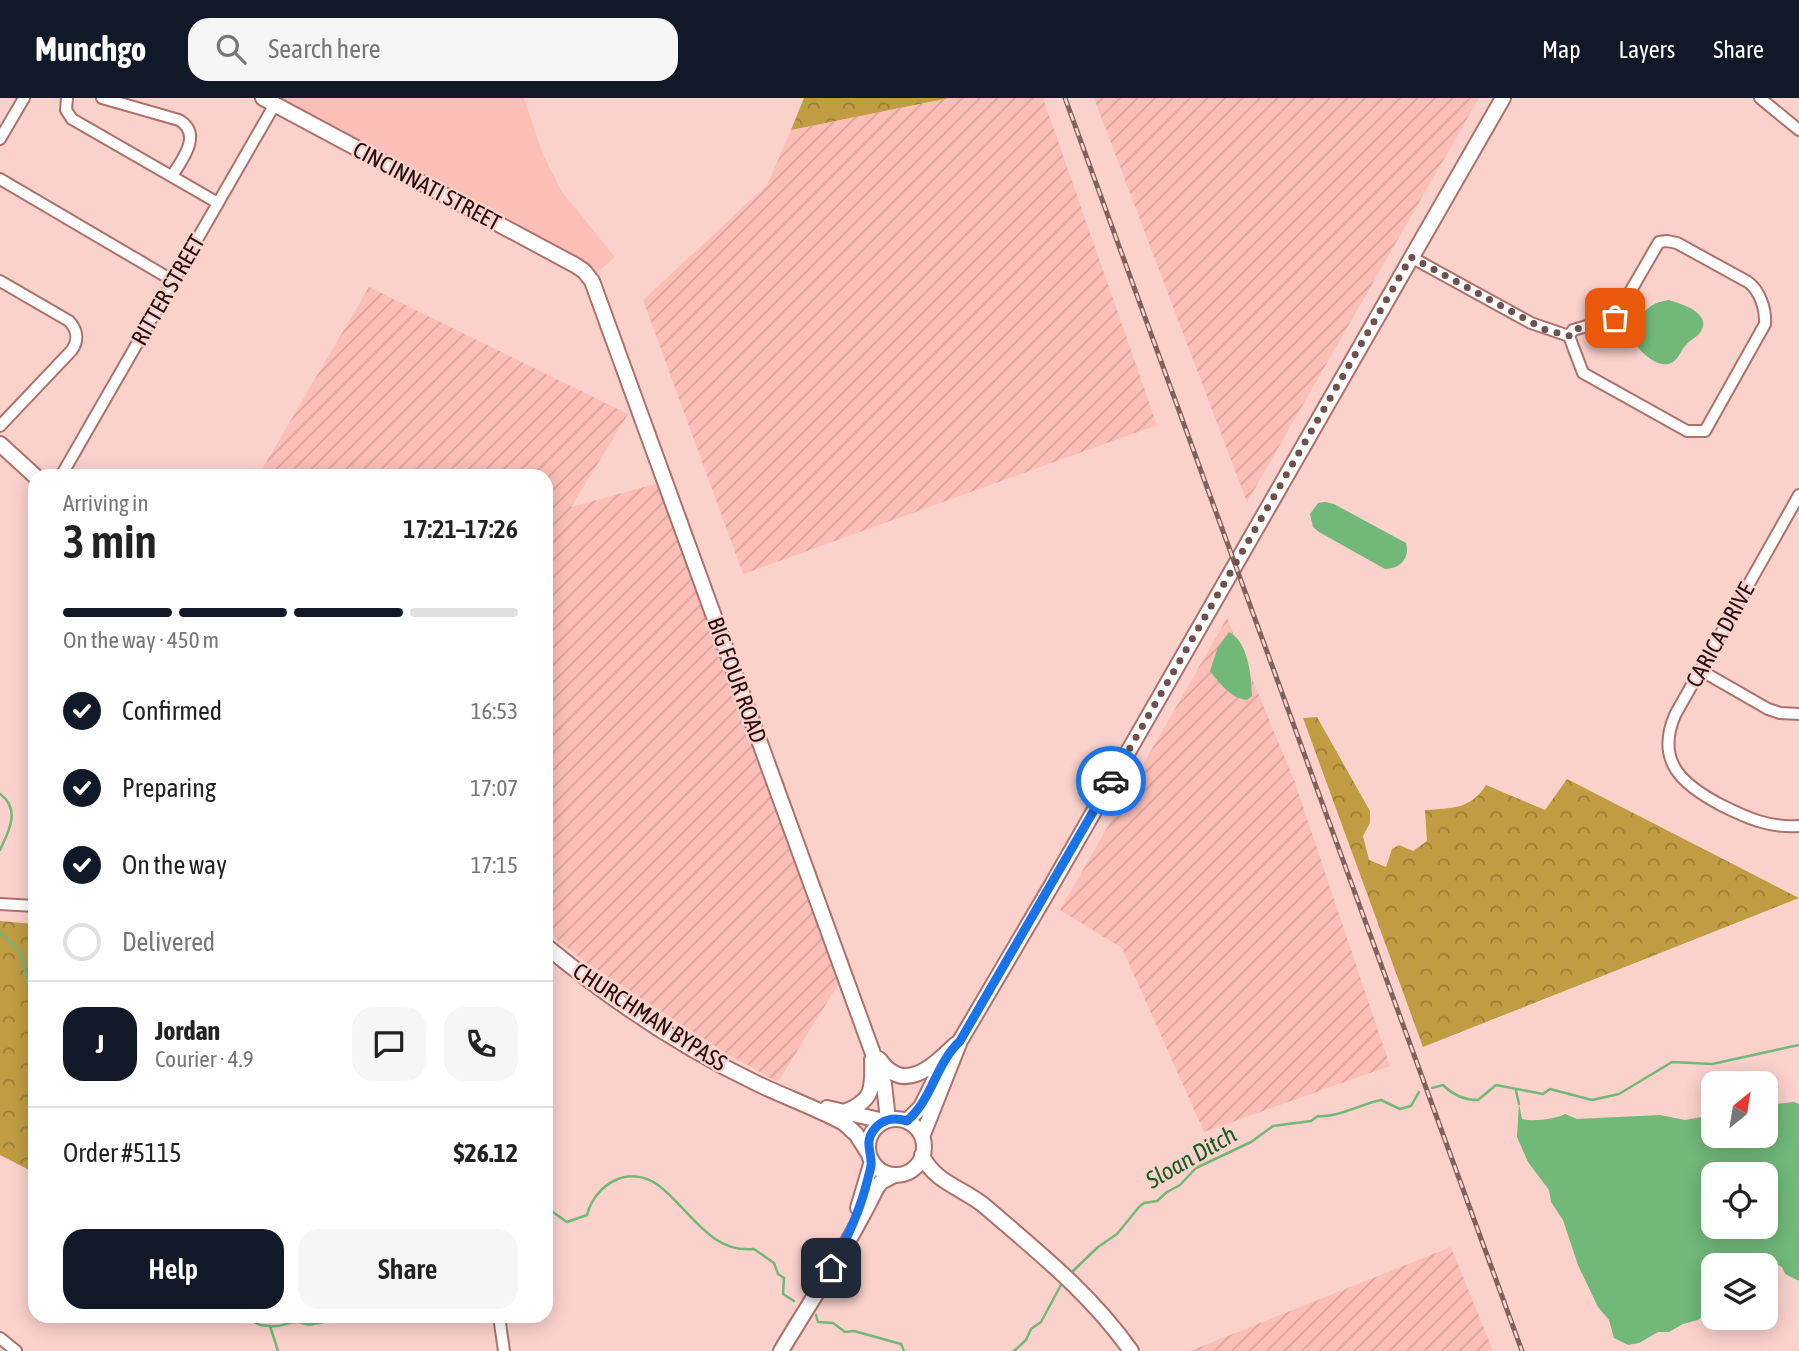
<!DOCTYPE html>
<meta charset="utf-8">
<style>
:root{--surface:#fff;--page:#f6f6f6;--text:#222;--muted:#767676;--line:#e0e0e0;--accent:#111827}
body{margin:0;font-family:"Asap Condensed",sans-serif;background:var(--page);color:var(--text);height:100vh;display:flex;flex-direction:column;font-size:26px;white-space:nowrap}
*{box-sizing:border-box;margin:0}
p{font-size:23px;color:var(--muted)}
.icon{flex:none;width:38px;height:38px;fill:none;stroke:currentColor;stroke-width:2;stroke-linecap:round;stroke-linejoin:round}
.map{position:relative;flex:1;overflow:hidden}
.details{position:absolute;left:28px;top:371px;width:525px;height:854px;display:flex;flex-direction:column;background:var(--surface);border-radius:21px;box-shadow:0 4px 18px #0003}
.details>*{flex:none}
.needle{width:46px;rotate:30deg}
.tools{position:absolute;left:1701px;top:973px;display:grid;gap:14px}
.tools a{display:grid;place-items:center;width:77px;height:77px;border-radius:14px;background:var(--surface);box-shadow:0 4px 18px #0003;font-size:35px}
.pin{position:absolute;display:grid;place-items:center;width:60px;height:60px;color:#fff;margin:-30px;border-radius:14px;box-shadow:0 4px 10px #0006}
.courier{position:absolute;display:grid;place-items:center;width:70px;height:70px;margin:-35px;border:5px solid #1a73e8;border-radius:50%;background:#fff;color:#222;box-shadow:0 2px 9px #0007}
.head em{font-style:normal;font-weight:600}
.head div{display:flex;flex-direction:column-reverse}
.head{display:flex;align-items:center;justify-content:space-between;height:119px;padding:0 35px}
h1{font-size:46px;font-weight:600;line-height:52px}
.bar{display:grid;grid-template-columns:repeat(4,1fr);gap:10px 7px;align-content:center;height:84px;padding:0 35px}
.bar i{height:9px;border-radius:5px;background:var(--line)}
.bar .current{background:var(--accent)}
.bar p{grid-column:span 4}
.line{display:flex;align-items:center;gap:18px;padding:0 35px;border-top:2px solid var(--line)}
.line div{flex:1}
.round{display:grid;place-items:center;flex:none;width:74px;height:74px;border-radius:21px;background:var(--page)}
ol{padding:0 35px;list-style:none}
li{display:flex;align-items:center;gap:21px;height:77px}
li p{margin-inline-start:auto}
li .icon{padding:7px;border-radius:50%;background:var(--accent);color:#fff;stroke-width:4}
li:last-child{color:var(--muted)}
li i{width:38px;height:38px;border:4px solid var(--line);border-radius:50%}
.button{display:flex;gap:14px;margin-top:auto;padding:14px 35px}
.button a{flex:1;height:80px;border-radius:21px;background:var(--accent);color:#fff;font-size:28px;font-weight:600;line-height:80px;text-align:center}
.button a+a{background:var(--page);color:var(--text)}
header{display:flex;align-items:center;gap:42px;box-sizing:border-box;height:98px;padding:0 35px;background:var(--accent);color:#fff}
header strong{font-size:33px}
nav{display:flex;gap:38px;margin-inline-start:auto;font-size:24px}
.search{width:490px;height:63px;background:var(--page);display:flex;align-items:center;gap:18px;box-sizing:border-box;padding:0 24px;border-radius:21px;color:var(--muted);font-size:26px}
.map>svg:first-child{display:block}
.built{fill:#fcbfb7}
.industrial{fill:url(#industrial-furrows)}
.forest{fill:url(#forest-crowns)}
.water{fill:#71b879;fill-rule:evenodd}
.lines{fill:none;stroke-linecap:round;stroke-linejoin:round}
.stream{stroke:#71b879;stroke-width:2.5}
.street-casing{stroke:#ae716a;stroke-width:14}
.secondary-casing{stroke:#ae716a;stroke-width:18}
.street{stroke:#fff;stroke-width:10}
.secondary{stroke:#fff;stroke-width:14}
.rail-casing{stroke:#7f615d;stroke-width:5}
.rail{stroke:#fbd1cc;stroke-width:2.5;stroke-dasharray:8;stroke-linecap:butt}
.done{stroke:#6e514d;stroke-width:7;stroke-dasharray:0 12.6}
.route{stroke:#1a73e8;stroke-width:9}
.labels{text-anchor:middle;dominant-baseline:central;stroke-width:5;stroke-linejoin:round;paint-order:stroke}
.street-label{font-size:23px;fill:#220c09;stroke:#fbd1cc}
.water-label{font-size:24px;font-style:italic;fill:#105e24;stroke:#fbd1cc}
</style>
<header>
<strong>Munchgo</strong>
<div class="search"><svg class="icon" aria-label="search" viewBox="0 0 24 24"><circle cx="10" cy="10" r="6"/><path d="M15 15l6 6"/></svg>Search here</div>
<nav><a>Map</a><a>Layers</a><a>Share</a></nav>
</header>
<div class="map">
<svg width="1799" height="1253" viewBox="0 0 1799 1253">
<defs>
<pattern id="industrial-furrows" width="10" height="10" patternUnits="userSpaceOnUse" patternTransform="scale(1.75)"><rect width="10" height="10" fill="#fcbfb7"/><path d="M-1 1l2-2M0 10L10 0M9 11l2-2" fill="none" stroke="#d8a39c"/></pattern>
<pattern id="forest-crowns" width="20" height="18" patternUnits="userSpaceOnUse" patternTransform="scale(1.75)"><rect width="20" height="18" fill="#c09c42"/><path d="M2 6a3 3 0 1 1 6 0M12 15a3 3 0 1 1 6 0" fill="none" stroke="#9c7e35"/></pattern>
</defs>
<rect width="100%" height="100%" fill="#fbd1cc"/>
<path class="built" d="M 271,0 L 524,0 L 543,57 L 562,94 L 615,159 L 594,177 Z"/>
<path class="industrial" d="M 949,0 L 1043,0 L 1157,327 L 743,476 L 643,202 L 767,87 L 791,32 Z
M 1094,0 L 1479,0 L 1247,404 Z
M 369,189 L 628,316 L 571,409 L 659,385 L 839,885 L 778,984 L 729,957 L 584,863 L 546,833 L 546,378 L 258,378 Z
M 1227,520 L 1294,682 L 1390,968 L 1204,1034 L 1122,850 L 1060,812 Z
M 1451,1149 L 1493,1253 L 1190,1253 Z"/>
<path class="forest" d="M 804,0 L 949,0 L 791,32 Z
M 1317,619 L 1370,713 L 1370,725 L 1363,738 L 1369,762 L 1386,769 L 1392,751 L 1399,747 L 1413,753 L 1427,743 L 1425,712 C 1452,710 1470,712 1486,687 L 1545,712 L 1567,681 L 1799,800 L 1423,949 L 1303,620 Z
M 0,823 L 35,826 L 35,1075 L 0,1057 Z"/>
<path class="water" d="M 1669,202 C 1682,206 1715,216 1699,236 C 1695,240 1690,242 1686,247 C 1681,252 1679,260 1673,264 C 1659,273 1639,253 1633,242 C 1638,219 1645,205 1669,202 Z
M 1325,404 L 1334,406 L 1406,445 C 1410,460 1401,471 1385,471 L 1319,434 L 1313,429 L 1310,416 L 1318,405 Z
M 1229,534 C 1249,545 1251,578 1252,598 L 1247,602 C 1231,600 1220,586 1210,573 L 1218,549 Z
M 1794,1004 L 1799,1006 L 1799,1183 L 1785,1176 L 1782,1169 L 1778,1167 L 1766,1177 L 1766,1167 L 1713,1167 L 1713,1209 L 1698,1222 L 1683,1226 L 1669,1234 L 1658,1234 L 1639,1245 L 1628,1247 L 1614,1240 L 1609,1222 L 1598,1209 L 1578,1167 L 1563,1122 L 1551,1104 L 1549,1092 L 1528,1064 L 1517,1039 L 1519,1006 L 1522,1021 C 1531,1024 1557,1021 1565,1016 L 1577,1021 L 1660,1017 L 1685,1022 L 1713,1017 L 1713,1038 L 1766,1038 L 1766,1007 ZM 1766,1076 L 1766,1129 L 1713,1129 L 1713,1076 Z"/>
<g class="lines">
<path class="stream" d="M 0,696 C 21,711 9,733 0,752
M 0,834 L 21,855 L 32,904 L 33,928 L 35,931
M 1432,990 L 1443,987 C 1453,997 1464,1002 1478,1002 L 1496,987 L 1543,996 L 1550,991 L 1592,1002 L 1619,996 L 1672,964 L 1712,966 L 1799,947
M 1516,993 L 1519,1006
M 546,1112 L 550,1112 L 567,1124 L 587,1117 C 595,1086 629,1066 658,1087 C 689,1110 710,1156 754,1151 L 774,1165 L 778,1176 L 784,1180 L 783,1196 L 794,1203
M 1073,1173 L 1098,1149 L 1117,1136 L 1139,1109 L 1144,1105 L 1157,1103 L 1167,1094 L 1180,1087 L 1196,1070 L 1251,1044 L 1273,1028 L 1311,1023 L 1318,1018 C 1337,1020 1361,1006 1381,1002 L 1400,1011 L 1411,1008 L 1419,994
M 816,1217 L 818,1224 L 833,1225 L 845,1234 L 854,1233 L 901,1246 L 904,1253
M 242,1218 L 260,1227 L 270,1228 L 278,1253
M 270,1228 C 281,1230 286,1224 297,1224 C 302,1224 307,1228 313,1226 C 331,1223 348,1219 366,1218
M 1014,1253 L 1026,1242 L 1031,1231 L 1041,1224 L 1062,1185"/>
<defs>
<path id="street" d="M 67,0 L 66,12 L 72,21 L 218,105
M 102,0 L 179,22 C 203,36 182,62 172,78
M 1760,0 L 1799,32
M 0,41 L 24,0
M 0,81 L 172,182
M 1411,159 L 1531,225 L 1569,238 L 1583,275 L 1687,333 L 1705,333 L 1765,226 C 1766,211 1760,193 1748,184 L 1677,145 L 1667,143 L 1659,144 L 1615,220 L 1573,232 L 1569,238
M 0,183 L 69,223 C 77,231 79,242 72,252 L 0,328
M 61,378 L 275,6
M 1799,397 L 1675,617 C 1655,664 1683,687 1721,707 C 1747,720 1769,730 1799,728
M 1700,572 L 1768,611 L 1780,615 L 1799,616
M 0,806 L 35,808
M 499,1218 L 504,1253
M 0,1240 L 16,1253"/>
<path id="secondary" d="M 263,0 L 575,167 L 584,173 L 592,183 L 884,986 L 888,1022
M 0,346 L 35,378
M 546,848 C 610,901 681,949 756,985 C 785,999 816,1010 844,1025 L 856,1036 L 869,1056
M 879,961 C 904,997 933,968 956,946
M 827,1010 L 884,1023
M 844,1014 C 873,1003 873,991 872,962
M868 1049a28 28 0 1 1 56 0a28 28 0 1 1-56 0Z
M 907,1023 L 921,1009 L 944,963
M 922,1039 L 960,943 L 1050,790 L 1503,0
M 922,1057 C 934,1085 966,1091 987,1110 C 1039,1155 1091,1196 1131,1253
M 858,1110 L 872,1063
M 781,1253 C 813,1199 849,1147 876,1091 L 881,1084 L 894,1077"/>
</defs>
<use href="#street" class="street-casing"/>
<use href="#secondary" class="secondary-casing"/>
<use href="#street" class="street"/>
<use href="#secondary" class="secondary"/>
<defs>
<path id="rail" d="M 1065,0 L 1522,1253"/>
</defs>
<use href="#rail" class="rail-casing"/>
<use href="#rail" class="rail"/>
</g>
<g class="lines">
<path class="done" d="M 1111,683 L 1411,159 L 1546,232 L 1569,238 L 1573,232 L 1615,220"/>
<path class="route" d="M 831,1170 C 846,1143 861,1111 868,1080 C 869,1075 872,1068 871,1064 C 871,1052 865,1045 873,1033 C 881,1021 894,1019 907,1023 C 933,1000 935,967 960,943 L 1111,683"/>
</g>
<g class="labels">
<g class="street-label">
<text transform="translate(427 88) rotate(28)">CINCINNATI STREET</text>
<text transform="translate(168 192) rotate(-60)">RITTER STREET</text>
<text transform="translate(1720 537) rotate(-61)">CARICA DRIVE</text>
<text transform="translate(737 582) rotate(70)">BIG FOUR ROAD</text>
<text transform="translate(650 919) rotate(33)">CHURCHMAN BYPASS</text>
</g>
<g class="water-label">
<text transform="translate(1191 1059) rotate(-30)">Sloan Ditch</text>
</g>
</g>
</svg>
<div class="tools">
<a><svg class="needle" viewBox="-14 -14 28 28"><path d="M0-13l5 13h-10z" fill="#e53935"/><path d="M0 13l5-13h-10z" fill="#767676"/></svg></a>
<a><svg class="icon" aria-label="locate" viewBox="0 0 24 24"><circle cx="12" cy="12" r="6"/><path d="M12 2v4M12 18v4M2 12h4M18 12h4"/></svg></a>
<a><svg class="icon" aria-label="layers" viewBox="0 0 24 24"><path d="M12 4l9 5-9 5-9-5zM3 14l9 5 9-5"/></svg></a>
</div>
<div class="pin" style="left:1615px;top:220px;background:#ea580c"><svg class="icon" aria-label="bag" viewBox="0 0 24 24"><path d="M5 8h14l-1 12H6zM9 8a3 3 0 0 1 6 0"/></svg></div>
<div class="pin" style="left:831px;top:1170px;background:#1f2937"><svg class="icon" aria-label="home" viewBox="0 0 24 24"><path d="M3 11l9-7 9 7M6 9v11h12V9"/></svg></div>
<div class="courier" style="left:1111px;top:683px"><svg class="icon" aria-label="car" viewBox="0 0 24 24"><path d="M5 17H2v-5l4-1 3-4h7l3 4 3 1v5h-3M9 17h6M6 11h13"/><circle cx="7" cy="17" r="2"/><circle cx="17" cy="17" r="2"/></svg></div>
<section class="details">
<div class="head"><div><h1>3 min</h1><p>Arriving in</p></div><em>17:21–17:26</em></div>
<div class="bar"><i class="current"></i><i class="current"></i><i class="current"></i><i></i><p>On the way · 450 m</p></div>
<ol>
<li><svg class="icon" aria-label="check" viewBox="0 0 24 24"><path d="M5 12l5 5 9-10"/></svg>Confirmed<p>16:53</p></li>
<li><svg class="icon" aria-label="check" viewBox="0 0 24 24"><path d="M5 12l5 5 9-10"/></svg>Preparing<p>17:07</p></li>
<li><svg class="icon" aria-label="check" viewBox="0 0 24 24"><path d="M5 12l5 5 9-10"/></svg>On the way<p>17:15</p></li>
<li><i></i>Delivered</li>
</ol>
<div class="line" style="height:126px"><b class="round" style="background:var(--accent);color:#fff">J</b><div><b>Jordan</b><p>Courier · 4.9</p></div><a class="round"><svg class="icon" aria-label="chat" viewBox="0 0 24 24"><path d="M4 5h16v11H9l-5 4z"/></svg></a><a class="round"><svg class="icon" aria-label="phone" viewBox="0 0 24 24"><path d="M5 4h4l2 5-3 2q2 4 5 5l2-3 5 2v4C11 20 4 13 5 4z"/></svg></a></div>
<div class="line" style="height:91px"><div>Order #5115</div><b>$26.12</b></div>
<div class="button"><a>Help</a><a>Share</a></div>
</section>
</div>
